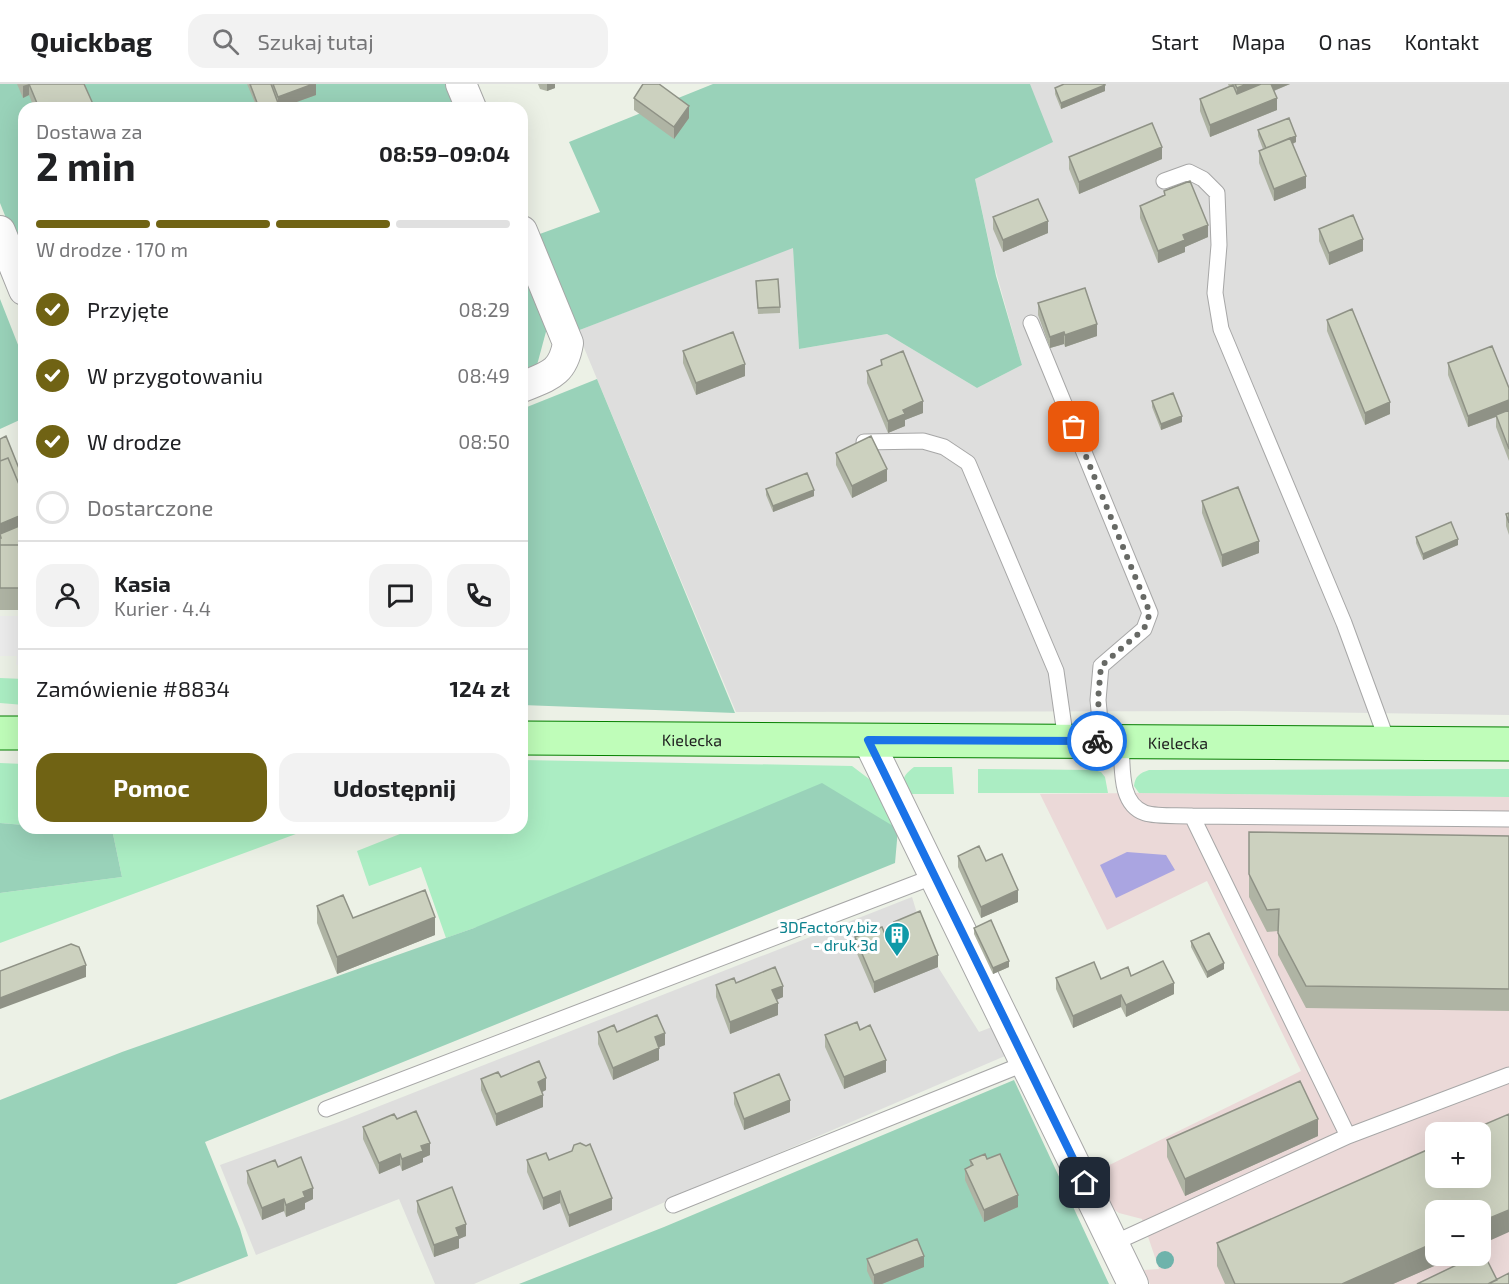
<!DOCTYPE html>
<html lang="pl">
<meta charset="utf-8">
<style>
:root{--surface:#fff;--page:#f2f2f2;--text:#202124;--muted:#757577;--line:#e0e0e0;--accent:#706314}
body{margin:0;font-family:"Exo 2",sans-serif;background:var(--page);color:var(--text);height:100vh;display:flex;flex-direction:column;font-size:22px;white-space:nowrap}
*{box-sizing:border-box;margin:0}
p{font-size:20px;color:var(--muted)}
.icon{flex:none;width:33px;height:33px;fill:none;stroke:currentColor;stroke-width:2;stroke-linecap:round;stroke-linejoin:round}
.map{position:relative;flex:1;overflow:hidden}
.drawer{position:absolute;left:18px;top:18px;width:510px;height:732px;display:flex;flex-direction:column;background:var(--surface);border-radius:18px;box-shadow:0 6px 24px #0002}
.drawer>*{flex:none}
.controls{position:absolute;left:1425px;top:1038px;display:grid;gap:12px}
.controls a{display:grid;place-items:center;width:66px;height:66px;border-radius:12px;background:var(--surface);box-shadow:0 6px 24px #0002;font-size:30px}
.pin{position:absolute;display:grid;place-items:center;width:51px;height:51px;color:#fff;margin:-26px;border-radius:12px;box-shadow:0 3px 9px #0006}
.courier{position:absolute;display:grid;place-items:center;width:60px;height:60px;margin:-30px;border:4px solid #1a73e8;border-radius:50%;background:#fff;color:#222;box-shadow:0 2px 8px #0007}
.summary em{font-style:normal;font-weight:700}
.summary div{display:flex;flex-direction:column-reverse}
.summary{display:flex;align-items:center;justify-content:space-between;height:102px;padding:0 18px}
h1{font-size:39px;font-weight:700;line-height:45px}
.bar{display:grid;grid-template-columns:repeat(4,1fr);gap:9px 6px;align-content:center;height:72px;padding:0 18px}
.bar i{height:8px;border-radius:4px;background:var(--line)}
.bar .current{background:var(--accent)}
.bar p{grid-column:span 4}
.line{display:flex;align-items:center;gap:15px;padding:0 18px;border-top:2px solid var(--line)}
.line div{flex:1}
.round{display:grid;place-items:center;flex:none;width:63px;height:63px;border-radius:18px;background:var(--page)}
ol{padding:0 18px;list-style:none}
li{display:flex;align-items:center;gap:18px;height:66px}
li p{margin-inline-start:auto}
li .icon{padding:6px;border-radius:50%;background:var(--accent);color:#fff;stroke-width:4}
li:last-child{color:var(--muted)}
li i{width:33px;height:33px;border:3px solid var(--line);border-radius:50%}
.action{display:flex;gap:12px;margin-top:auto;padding:12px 18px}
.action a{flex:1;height:69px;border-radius:18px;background:var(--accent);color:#fff;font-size:24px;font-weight:700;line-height:69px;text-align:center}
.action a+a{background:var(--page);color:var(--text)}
header{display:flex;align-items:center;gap:36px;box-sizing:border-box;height:84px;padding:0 30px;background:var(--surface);border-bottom:2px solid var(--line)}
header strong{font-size:28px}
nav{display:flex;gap:33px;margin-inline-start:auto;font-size:21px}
.search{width:420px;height:54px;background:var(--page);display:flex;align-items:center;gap:15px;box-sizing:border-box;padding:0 21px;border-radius:18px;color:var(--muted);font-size:22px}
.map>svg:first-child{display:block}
.residential{fill:#dededd}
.industrial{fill:#ebd9d8;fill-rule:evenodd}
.grass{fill:#abedc3}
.forest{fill:#99d2b9}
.parking{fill:#ececec}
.water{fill:#aaa5e1}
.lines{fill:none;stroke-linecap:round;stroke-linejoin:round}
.lane-casing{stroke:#a7a7a7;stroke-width:17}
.street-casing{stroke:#a7a7a7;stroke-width:32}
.secondary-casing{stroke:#057f00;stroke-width:35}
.lane{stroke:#fff;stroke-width:15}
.street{stroke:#fff;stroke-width:30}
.secondary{stroke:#bffdb9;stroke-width:33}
.tree{fill:#6eb3ab}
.wall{fill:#afb4a4}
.shaded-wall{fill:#8f9286}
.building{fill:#ccd1bf;stroke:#8f9286;stroke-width:1.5}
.done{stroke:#676965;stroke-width:6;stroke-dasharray:0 10.8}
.route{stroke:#1a73e8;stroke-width:8}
.labels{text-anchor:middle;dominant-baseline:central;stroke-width:6;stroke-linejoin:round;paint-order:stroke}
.street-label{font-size:16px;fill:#202020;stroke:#fff}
.culture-label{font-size:16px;fill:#0d838f;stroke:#fff;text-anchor:end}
</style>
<header>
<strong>Quickbag</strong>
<div class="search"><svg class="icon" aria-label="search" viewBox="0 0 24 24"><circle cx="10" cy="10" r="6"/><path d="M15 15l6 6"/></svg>Szukaj tutaj</div>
<nav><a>Start</a><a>Mapa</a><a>O nas</a><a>Kontakt</a></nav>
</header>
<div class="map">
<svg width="1509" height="1200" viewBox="0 0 1509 1200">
<rect width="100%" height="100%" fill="#ecf1e6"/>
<path class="residential" d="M 1029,0 L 1509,0 L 1509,631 L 1238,627 L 736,628 L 577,247 L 793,163 L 799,265 L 887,250 L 977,304 L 1022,281 L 994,181 L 975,95 Z
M 912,813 L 920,839 L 938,883 L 979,948 L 992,943 L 1005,972 L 474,1200 L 435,1200 L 399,1115 L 256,1171 L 220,1081 L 339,1038 Z"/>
<path class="industrial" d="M 1139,709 L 1509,713 L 1509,1200 L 1150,1200 L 1144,1186 L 1159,1185 L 1142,1135 L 1119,1129 L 1110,1123 L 1093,1089 L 1301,987 L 1207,797 L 1107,846 L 1040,710 ZM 1436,1048 L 1480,1048 L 1480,1094 L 1436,1094 ZM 1436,1126 L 1480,1126 L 1480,1172 L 1436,1172 Z"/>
<path class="grass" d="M 0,594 L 24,595 L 24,621 L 0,619 Z
M 522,676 L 852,682 L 877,701 L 898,745 L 474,844 L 446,854 L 421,783 L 369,802 L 357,767 L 415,744 L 522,744 Z
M 0,679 L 24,680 L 24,741 L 0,739 Z
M 914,683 L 952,683 L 954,710 L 907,710 C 901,697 902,692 914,683 Z
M 978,685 L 1094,686 L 1101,688 L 1105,693 L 1108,709 L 978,709 Z
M 1509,685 L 1509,713 L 1139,709 L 1134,702 C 1135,692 1140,689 1149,686 Z
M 53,744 L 312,744 L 0,859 L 0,809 L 122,793 L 113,750 Z"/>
<path class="forest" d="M 0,0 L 446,0 L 456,24 L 24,24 L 24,179 L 0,119 Z
M 713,0 L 1030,0 L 1053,58 L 975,95 L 996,192 L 1022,281 L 977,304 L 887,250 L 799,265 L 793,164 L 577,247 L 537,151 L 600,128 L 569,58 Z
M 522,183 L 547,244 L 537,281 L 522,289 Z
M 0,215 L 24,276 L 24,334 L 0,345 Z
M 597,295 L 735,629 L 522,621 L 522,325 Z
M 822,699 L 898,745 L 895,779 L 205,1058 L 240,1145 L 248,1172 L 176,1200 L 0,1200 L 0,1016 L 122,968 L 474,844 Z
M 0,739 L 24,741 L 24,744 L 53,744 L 113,750 L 122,793 L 0,809 Z
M 1014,996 L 1109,1200 L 519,1200 L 664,1143 Z"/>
<path class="parking" d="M 0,532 L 24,532 L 24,581 L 16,581 L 17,572 L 0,572 Z"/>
<path class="water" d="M 1127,768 L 1166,771 L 1175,786 L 1116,814 L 1100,781 Z"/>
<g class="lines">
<defs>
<path id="lane" d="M 1164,97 L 1189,88 L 1203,95 L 1217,109 L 1219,161 L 1215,209 L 1221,245 L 1344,539 L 1388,659
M 1031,239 L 1150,529 L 1144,545 L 1101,582 L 1098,616 L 1102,658
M 864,358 L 923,357 L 944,363 L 968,379 L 1056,587 L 1066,657
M 1121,658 C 1123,680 1118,720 1145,729 C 1157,733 1179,731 1192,732 L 1509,735
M 1192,732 L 1348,1052 L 1509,991
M 326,1025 L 935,792
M 673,1121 L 1026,979
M 1114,1159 L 1348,1052"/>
<path id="street" d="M 461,0 L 471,24
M 0,147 L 24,206
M 522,147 L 568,259 C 563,290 548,292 522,303
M 868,656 L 1133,1200"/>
<g id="secondary">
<path d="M 0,649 L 24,649"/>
<path id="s1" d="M 522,654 L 1509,660"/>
</g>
</defs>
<use href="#lane" class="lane-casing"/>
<use href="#street" class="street-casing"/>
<use href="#secondary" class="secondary-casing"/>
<use href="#lane" class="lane"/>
<use href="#street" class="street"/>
<use href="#secondary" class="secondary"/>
</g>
<circle class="tree" cx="1165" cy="1176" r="9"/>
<path class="wall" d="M 17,0 L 84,0 L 93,24 L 34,24 L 29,11 L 23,14 Z
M 247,0 L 316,0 L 316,11 L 280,24 L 257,24 Z
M 538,0 L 555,0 L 555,4 L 547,7 L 540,5 Z
M 1228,0 L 1290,0 L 1274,7 L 1277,26 L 1210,53 L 1200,27 L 1200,15 L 1229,3 Z
M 1055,4 L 1105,7 L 1061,25 L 1055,10 Z
M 634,14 L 689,34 L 674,55 L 634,26 Z
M 1258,46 L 1296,58 L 1293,60 L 1306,104 L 1274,117 L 1259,79 L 1259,67 L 1263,65 L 1258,52 Z
M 1069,73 L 1162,75 L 1079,110 L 1069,85 Z
M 1164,107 L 1208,153 L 1185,163 L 1185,168 L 1158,179 L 1140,134 L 1140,122 L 1164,112 Z
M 993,133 L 1048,149 L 1003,168 L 993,145 Z
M 1319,145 L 1363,167 L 1329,181 L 1319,157 Z
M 756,203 L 780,223 L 780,229 L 758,230 Z
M 1038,219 L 1097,252 L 1065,263 L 1064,260 L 1050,264 L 1038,231 Z
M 1327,236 L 1390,330 L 1365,341 L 1327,247 Z
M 683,267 L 745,292 L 696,311 L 683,279 Z
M 881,276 L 923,329 L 905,336 L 905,342 L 888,349 L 867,299 L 867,287 L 881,282 Z
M 1448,279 L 1509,304 L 1509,377 L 1496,343 L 1496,333 L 1468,343 L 1448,291 Z
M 1152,317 L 1182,338 L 1161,346 L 1152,323 Z
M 0,355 L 24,397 L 24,526 L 0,526 Z
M 836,369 L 887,397 L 852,414 L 836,381 Z
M 766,405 L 814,412 L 773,428 L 766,411 Z
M 1202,417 L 1259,469 L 1222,483 L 1202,429 Z
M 1509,429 L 1509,451 L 1506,442 L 1506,430 Z
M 1416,453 L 1458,461 L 1423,476 L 1416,459 Z
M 1249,748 L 1509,752 L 1509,927 L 1306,924 L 1278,871 L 1278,847 L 1267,848 L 1249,813 Z
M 958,772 L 986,777 L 1018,818 L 981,834 L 958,783 Z
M 317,822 L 353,834 L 435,851 L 337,890 L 317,839 Z
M 894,838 L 938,883 L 874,909 L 855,865 L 855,853 L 885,850 L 894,846 Z
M 974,844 L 1009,883 L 993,890 L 974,850 Z
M 1191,857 L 1224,885 L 1207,894 L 1191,863 Z
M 1131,892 L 1174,910 L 1126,933 L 1121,923 L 1073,944 L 1056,905 L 1056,894 L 1101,895 Z
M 736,899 L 783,913 L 776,916 L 778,931 L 730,950 L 716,913 L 716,901 Z
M 860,946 L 886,988 L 844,1005 L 825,963 L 825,951 Z
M 598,948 L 617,948 L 665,961 L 659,963 L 659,976 L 613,996 L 598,960 Z
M 501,993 L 546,1006 L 542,1008 L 543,1023 L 496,1042 L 481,1006 L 481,995 Z
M 734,1009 L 790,1028 L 744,1046 L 734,1020 Z
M 397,1035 L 430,1071 L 423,1074 L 423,1078 L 402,1087 L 400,1081 L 379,1090 L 363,1055 L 363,1043 Z
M 1318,1052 L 1185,1112 L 1167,1073 L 1167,1056 Z
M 987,1075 L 1018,1123 L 984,1138 L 965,1096 L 965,1085 L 970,1082 L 970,1076 Z
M 527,1076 L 549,1076 L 612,1126 L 569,1143 L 560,1119 L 543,1126 L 527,1088 Z
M 278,1083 L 313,1115 L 305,1119 L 305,1125 L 286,1133 L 284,1127 L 262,1136 L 247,1099 L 247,1087 Z
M 417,1117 L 466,1152 L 459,1155 L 459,1164 L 434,1173 L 417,1128 Z
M 1217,1159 L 1457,1172 L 1393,1200 L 1225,1200 L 1217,1182 Z
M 867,1175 L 924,1183 L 882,1200 L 873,1200 L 867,1187 Z"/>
<path class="shaded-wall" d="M 29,0 L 29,11 L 23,14 L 23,2 Z
M 313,0 L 316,0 L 316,11 L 280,24 L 272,24 L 273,22 L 278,19 L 278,13 Z
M 547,0 L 555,0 L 555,4 L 547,7 Z
M 1247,0 L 1290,0 L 1237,22 L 1237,4 Z
M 1105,1 L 1105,7 L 1061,25 L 1061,19 Z
M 1277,14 L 1277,26 L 1210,53 L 1210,41 Z
M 93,20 L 93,24 L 83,24 Z
M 689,22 L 689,34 L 674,55 L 674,43 Z
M 1296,52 L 1296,58 L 1266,71 L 1266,65 Z
M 1162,63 L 1162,75 L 1079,110 L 1079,98 Z
M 1306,92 L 1306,104 L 1274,117 L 1274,105 Z
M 1048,137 L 1048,149 L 1003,168 L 1003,156 Z
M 1208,141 L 1208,153 L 1185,163 L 1185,168 L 1158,179 L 1158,167 L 1183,151 Z
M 1363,155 L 1363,167 L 1329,181 L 1329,169 Z
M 1097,240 L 1097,252 L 1065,263 L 1065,251 Z
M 1064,248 L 1064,260 L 1050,264 L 1050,253 Z
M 745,280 L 745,292 L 696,311 L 696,299 Z
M 1509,316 L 1509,328 L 1468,343 L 1468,332 Z
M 923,317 L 923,329 L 905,336 L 905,342 L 888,349 L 888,337 L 903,326 Z
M 1390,318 L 1390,330 L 1365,341 L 1365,329 Z
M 1182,332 L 1182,338 L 1161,346 L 1161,340 Z
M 887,385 L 887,397 L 852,414 L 852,402 Z
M 814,406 L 814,412 L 773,428 L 773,422 Z
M 23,410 L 24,452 L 0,466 L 0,440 L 19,412 Z
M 1458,455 L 1458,461 L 1423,476 L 1423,470 Z
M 1259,457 L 1259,469 L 1222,483 L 1222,471 Z
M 1018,806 L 1018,818 L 981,834 L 981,823 Z
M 435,833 L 435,851 L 337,890 L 337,873 Z
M 938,871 L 938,883 L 874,909 L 874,898 Z
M 1009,877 L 1009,883 L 993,890 L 993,884 Z
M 1224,879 L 1224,885 L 1207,894 L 1207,888 Z
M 86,881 L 86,893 L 0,925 L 0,914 Z
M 1174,899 L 1174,910 L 1126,933 L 1126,921 Z
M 783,902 L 783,913 L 772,918 L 772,906 Z
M 1121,911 L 1121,923 L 1073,944 L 1073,932 Z
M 778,919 L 778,931 L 730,950 L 730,938 Z
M 665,949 L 665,961 L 655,965 L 655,953 Z
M 659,964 L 659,976 L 613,996 L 613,984 Z
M 886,976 L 886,988 L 844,1005 L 844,993 Z
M 546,994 L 546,1006 L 538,1010 L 538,998 Z
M 543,1011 L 543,1023 L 496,1042 L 496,1030 Z
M 790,1016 L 790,1028 L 744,1046 L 744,1035 Z
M 1318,1035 L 1318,1052 L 1185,1112 L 1185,1095 Z
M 430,1059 L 430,1071 L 423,1074 L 423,1078 L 402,1087 L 402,1075 L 421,1062 Z
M 400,1070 L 400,1081 L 379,1090 L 379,1079 Z
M 313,1104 L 313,1115 L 305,1119 L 305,1125 L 286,1133 L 286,1121 L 303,1108 Z
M 560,1107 L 560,1119 L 543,1126 L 543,1114 Z
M 1018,1111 L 1018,1123 L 984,1138 L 984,1126 Z
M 612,1114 L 612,1126 L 569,1143 L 569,1131 Z
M 284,1115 L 284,1127 L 262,1136 L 262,1124 Z
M 1509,1126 L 1509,1148 L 1480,1161 L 1480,1138 Z
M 466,1140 L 466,1152 L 459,1155 L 459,1164 L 434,1173 L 434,1161 L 456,1144 Z
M 1436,1158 L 1436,1172 L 1457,1172 L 1393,1200 L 1342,1200 Z
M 924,1172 L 924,1183 L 882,1200 L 874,1200 L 874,1191 Z"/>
<path class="building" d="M 29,0 L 84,0 L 93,20 L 83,24 L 39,24 Z
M 250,0 L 271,0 L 278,19 L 273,22 L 273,23 L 272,24 L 259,24 Z
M 273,0 L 313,0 L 278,13 Z
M 643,0 L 659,0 L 689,22 L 674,43 L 634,14 Z
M 1064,0 L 1105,0 L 1105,1 L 1061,19 L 1055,4 Z
M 1235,0 L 1247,0 L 1237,4 Z
M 1261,0 L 1271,0 L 1277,14 L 1210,41 L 1200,15 L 1233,1 L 1237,10 Z
M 1289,34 L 1296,52 L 1266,64 L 1258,46 Z
M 1152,39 L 1162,63 L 1079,98 L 1069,73 Z
M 1290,54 L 1306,92 L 1274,105 L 1259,67 Z
M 1190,97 L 1208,141 L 1183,151 L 1185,156 L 1158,167 L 1140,122 L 1165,111 L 1164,107 Z
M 1038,115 L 1048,137 L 1003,156 L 993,133 Z
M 1353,131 L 1363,155 L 1329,169 L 1319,145 Z
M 778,195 L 780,223 L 758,224 L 756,197 Z
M 1085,204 L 1097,240 L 1065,251 L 1064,248 L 1050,253 L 1038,219 Z
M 1352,225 L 1390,318 L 1365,329 L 1327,236 Z
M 733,248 L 745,280 L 696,299 L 683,267 Z
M 1492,262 L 1509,304 L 1509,316 L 1468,332 L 1448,279 Z
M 903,267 L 923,317 L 903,326 L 905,330 L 888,337 L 867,287 L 882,281 L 881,276 Z
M 1173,309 L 1182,332 L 1161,340 L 1152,317 Z
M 1509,326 L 1509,365 L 1496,331 Z
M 6,352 L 24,397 L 24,423 L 23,410 L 8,374 L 0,377 L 0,355 Z
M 871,352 L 887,385 L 852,402 L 836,369 Z
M 8,374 L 23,410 L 19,412 L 24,423 L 24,430 L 0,440 L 0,377 Z
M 807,389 L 814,406 L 773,422 L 766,405 Z
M 1238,403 L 1259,457 L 1222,471 L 1202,417 Z
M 1509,429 L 1509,439 L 1506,430 Z
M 1451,438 L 1458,455 L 1423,470 L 1416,453 Z
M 24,440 L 24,461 L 0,461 L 0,454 L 1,454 L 0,450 Z
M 0,461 L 24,461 L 24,504 L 0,504 Z
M 1249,748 L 1509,752 L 1509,905 L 1306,902 L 1278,849 L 1279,825 L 1267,826 L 1249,790 Z
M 979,762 L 986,777 L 1002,770 L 1018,806 L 981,823 L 958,772 Z
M 425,806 L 435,833 L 337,873 L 317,822 L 343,811 L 353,834 Z
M 920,827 L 938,871 L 874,898 L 855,853 L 882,843 L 885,850 L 897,845 L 894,838 Z
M 991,836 L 1009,877 L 993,884 L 974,844 Z
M 1209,849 L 1224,879 L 1207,888 L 1191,857 Z
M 71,860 L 79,863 L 86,881 L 0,914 L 0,887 Z
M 1163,877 L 1174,899 L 1126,921 L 1121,911 L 1073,932 L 1056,894 L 1094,878 L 1101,895 L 1128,883 L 1131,892 Z
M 775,883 L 783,902 L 772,906 L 778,919 L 730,938 L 716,901 L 734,894 L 736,899 Z
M 657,931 L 665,949 L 655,953 L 659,964 L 613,984 L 598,948 L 614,941 L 617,948 Z
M 857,938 L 860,946 L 870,941 L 886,976 L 844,993 L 825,951 Z
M 539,977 L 546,994 L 538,998 L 543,1011 L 496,1030 L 481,995 L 498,988 L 501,993 Z
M 779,990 L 790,1016 L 744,1035 L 734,1009 Z
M 1300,997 L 1318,1035 L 1185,1095 L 1167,1056 Z
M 416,1027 L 430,1059 L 421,1062 L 423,1067 L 402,1075 L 400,1070 L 379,1079 L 363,1043 L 394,1030 L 397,1035 Z
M 1509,1030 L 1509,1126 L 1480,1138 L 1480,1126 L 1436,1126 L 1436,1158 L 1342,1200 L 1235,1200 L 1217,1159 L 1436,1062 L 1436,1094 L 1480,1094 L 1480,1048 L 1467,1048 Z
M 580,1059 L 586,1062 L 590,1060 L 612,1114 L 569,1131 L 560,1107 L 543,1114 L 527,1076 L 546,1069 L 549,1076 L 572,1067 L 574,1061 Z
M 985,1070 L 987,1075 L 1000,1070 L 1018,1111 L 984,1126 L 965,1085 L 973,1081 L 970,1076 Z
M 301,1073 L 313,1104 L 303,1108 L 305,1113 L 286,1121 L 284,1115 L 262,1124 L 247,1087 L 275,1076 L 278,1083 Z
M 452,1103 L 466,1140 L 456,1144 L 459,1152 L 434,1161 L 417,1117 Z
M 917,1155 L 924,1172 L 874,1191 L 867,1175 Z
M 1483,1168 L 1497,1196 L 1488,1200 L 1417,1200 L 1475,1172 L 1480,1172 L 1480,1169 Z
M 1509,1189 L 1509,1200 L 1488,1200 Z"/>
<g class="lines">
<path class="done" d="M 1074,343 L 1150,529 L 1144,545 L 1101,582 L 1098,616 L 1102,657 L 1097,657"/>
<path class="route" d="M 1085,1099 L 868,656 L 1097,657"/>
</g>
<defs>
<symbol id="building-pin" viewBox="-11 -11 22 30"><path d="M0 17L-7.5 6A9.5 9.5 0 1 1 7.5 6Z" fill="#0f9aa8" stroke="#fff"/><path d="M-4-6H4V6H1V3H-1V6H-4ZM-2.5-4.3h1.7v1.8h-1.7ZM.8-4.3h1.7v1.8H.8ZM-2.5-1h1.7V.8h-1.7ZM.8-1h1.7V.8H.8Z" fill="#fff"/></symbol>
</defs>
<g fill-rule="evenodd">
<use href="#building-pin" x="882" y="836" width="30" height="40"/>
</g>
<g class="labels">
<g class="street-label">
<text stroke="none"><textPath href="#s1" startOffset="170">Kielecka</textPath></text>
<text stroke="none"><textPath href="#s1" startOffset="656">Kielecka</textPath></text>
</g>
<g class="culture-label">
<text x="878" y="842">3DFactory.biz<tspan x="878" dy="18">- druk 3d</tspan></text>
</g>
</g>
</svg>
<div class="controls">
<a>+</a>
<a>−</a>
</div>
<div class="pin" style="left:1074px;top:343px;background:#ea580c"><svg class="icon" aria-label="bag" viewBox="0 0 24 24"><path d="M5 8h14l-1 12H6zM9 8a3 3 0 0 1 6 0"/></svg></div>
<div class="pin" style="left:1085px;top:1099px;background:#1f2937"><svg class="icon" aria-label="home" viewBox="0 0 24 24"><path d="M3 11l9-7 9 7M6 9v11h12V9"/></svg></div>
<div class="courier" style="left:1097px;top:657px"><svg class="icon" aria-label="bike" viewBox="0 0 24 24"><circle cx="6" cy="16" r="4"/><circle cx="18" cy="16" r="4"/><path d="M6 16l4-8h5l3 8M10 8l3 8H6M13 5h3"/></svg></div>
<section class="drawer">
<div class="summary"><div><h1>2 min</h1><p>Dostawa za</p></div><em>08:59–09:04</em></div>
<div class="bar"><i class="current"></i><i class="current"></i><i class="current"></i><i></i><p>W drodze · 170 m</p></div>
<ol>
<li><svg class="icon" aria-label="check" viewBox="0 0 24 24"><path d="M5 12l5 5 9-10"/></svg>Przyjęte<p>08:29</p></li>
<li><svg class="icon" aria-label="check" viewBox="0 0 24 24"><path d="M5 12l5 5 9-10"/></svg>W przygotowaniu<p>08:49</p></li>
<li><svg class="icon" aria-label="check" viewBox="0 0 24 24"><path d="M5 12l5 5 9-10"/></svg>W drodze<p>08:50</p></li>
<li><i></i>Dostarczone</li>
</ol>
<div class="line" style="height:108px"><a class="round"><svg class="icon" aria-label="person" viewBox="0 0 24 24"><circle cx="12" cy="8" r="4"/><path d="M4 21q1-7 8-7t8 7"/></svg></a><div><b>Kasia</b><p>Kurier · 4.4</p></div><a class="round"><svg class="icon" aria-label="chat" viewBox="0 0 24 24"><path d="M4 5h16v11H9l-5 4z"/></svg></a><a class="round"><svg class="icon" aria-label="phone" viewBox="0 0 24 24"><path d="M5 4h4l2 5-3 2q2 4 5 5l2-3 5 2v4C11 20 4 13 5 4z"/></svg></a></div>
<div class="line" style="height:78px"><div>Zamówienie #8834</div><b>124 zł</b></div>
<div class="action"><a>Pomoc</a><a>Udostępnij</a></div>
</section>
</div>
